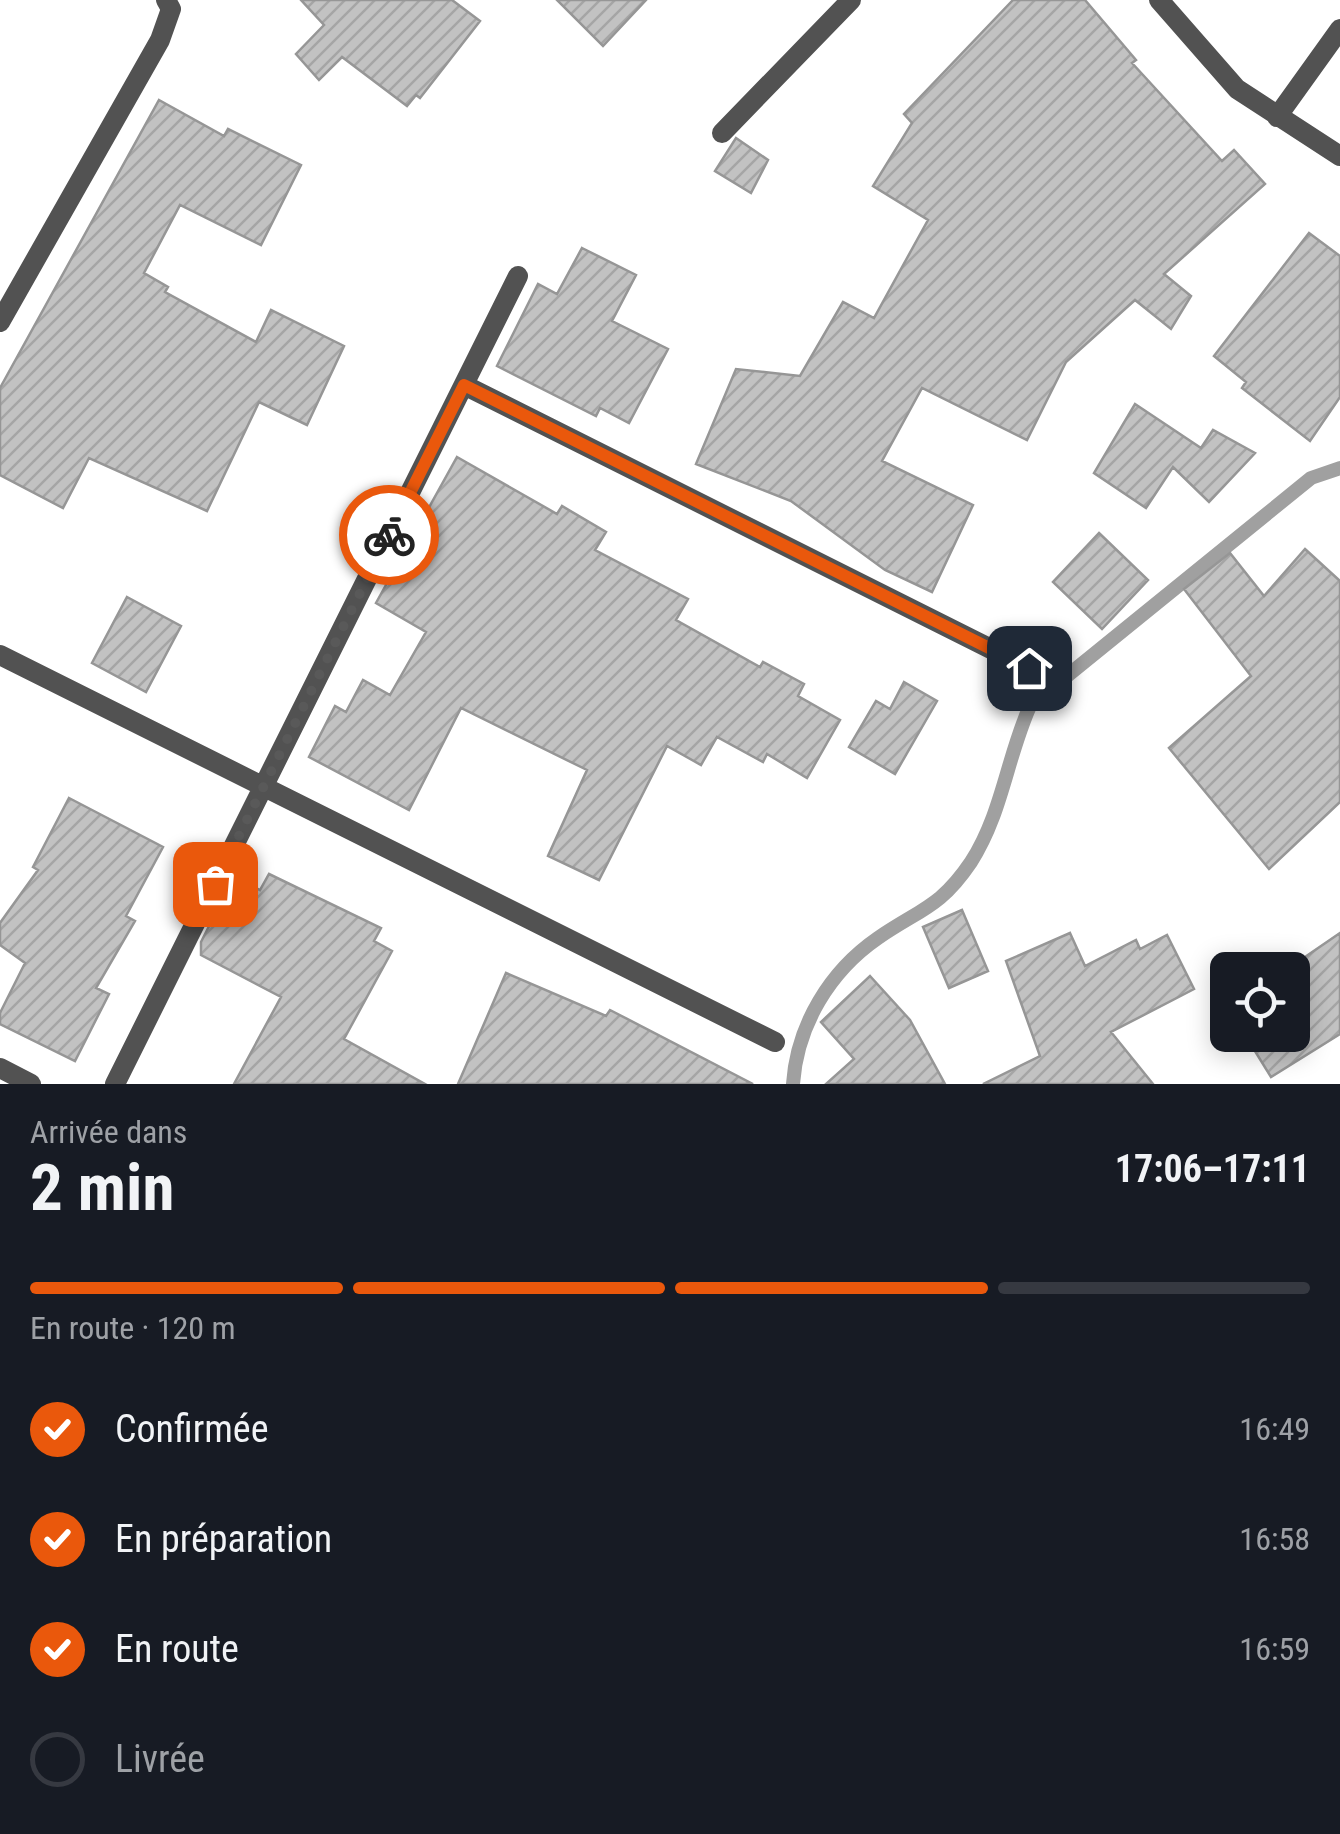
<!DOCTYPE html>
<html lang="fr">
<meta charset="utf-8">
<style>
:root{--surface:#171b24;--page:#20242c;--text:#f1f3f6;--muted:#9ea1a6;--line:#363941;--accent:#ea580c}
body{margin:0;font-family:"Roboto Condensed",sans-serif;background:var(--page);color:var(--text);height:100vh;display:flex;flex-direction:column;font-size:38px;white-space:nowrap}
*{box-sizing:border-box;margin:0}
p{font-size:32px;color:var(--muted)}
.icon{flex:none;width:55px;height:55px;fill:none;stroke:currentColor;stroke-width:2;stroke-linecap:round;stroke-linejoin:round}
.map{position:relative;height:1084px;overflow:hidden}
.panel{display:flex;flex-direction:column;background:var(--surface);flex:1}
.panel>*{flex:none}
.tools{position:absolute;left:1210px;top:952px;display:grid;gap:20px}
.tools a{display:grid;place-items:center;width:100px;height:100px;border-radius:15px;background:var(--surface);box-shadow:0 5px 25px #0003;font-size:50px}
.pin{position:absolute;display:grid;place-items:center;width:85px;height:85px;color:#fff;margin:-42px;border-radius:20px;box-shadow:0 5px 15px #0006}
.courier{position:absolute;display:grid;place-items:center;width:100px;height:100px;margin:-50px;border:8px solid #ea580c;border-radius:50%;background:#fff;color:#222;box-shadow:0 2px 12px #0007}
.summary em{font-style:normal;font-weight:700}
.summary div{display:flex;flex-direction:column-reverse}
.summary{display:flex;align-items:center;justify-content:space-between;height:170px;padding:0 30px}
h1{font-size:65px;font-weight:700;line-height:75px}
.bar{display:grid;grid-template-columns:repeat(4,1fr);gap:15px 10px;align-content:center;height:120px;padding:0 30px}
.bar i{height:12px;border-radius:8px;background:var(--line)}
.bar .on{background:var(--accent)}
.bar p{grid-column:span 4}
ol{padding:0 30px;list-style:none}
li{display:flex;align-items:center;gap:30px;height:110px}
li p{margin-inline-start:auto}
li .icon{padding:10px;border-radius:50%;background:var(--accent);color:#fff;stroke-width:4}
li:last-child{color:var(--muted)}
li i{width:55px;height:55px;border:5px solid var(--line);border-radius:50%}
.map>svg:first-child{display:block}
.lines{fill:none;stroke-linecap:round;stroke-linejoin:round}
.stream{stroke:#a0a0a0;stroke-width:14}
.building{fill:url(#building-hatch);stroke:#969696;stroke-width:2.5}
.minor{stroke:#525252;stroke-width:20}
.done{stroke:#595959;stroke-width:10;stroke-dasharray:0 18}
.route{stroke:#ea580c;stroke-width:12}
</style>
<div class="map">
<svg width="1340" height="1084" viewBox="0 0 1340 1084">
<defs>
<pattern id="building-hatch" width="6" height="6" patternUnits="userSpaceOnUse" patternTransform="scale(2.5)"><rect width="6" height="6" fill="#c2c2c2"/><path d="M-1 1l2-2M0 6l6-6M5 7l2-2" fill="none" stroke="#a5a5a5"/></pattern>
</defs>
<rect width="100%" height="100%" fill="#fff"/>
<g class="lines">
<path class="stream" d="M 793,1084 C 797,1025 830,971 878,938 C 920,909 940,908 971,862 C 1002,814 1007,757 1030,706 L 1311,478 L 1340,468"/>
</g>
<path class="building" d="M 301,0 L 452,0 L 480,21 L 420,98 L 416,95 L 407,106 L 342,57 L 319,80 L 296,54 L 324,25 Z
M 557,0 L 646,0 L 603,46 Z
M 1013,0 L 1085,0 L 1136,60 L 1132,63 L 1222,161 L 1234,150 L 1265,184 L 1164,274 L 1191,296 L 1171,329 L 1135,300 L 1066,362 L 1027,440 L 922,388 L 882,461 L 973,505 L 932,592 L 885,570 L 791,501 L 696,464 L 736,369 L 800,376 L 843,302 L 874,318 L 928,220 L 873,186 L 912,123 L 904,114 Z
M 159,100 L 224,136 L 228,129 L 301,165 L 261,245 L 180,205 L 144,273 L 168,287 L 165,292 L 256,342 L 271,310 L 344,346 L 307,425 L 259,402 L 207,511 L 89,458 L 63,508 L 0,475 L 0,388 Z
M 736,138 L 768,160 L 751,193 L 715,171 Z
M 1309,233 L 1340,256 L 1340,397 L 1310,441 L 1242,388 L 1246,382 L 1214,356 Z
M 582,248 L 636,275 L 612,321 L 668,349 L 629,423 L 600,408 L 596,416 L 497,366 L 538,284 L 557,294 Z
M 1135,404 L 1201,448 L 1213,430 L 1255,453 L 1209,502 L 1173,467 L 1146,508 L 1094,473 Z
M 457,457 L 557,514 L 562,506 L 606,532 L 595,550 L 688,599 L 676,620 L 760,667 L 763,662 L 804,684 L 798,696 L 840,720 L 807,778 L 767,754 L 763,762 L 717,737 L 701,765 L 667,746 L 599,880 L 548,856 L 587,770 L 461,708 L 409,810 L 309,757 L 335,706 L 346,712 L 363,680 L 390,695 L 426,632 L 376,603 Z
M 1099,533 L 1148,580 L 1102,629 L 1053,582 Z
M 1305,549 L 1340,581 L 1340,802 L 1269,869 L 1169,748 L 1251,676 L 1184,589 L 1230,553 L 1264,596 Z
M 127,597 L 181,626 L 146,692 L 92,663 Z
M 904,682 L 937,701 L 895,774 L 849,747 L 876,701 L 890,709 Z
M 69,798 L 163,847 L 126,916 L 135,921 L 96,988 L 109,994 L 75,1061 L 0,1024 L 0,1013 L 25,963 L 0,945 L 0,923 L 38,870 L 33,867 Z
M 269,874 L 381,928 L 374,941 L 392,951 L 344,1039 L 425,1084 L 234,1084 L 281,997 L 201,955 L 201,942 L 234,877 L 260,890 Z
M 962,910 L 988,971 L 949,988 L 923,927 Z
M 1070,933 L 1085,966 L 1136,940 L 1140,949 L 1167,935 L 1194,989 L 1111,1032 L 1153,1084 L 983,1084 L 1040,1056 L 1006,961 Z
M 1340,933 L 1340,1034 L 1271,1077 L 1245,1035 L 1292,1035 L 1292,970 L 1286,970 Z
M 506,973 L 606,1016 L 610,1010 L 753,1084 L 458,1084 Z
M 870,976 L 910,1020 L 945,1084 L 826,1084 L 854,1059 L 821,1022 Z"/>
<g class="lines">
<path class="minor" d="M 1159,0 L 1237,89 L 1340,156
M 1277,117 L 1340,29
M 722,133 L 851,0
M 0,322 L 160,40 L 171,9 L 166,0
M 464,385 L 1029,668
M 0,655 L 775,1042
M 0,1068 L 31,1084
M 115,1084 L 518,276"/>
</g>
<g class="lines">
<path class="done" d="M 215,884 L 389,535"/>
<path class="route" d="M 389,535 L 464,385 L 1029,668"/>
</g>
</svg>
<div class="tools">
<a><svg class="icon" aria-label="locate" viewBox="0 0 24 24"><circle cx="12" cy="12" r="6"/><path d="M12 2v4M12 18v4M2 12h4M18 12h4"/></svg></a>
</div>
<div class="pin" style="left:215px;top:884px;background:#ea580c"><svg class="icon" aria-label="bag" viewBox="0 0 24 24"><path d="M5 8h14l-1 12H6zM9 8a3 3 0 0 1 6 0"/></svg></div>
<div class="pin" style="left:1029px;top:668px;background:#1f2937"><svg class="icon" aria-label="home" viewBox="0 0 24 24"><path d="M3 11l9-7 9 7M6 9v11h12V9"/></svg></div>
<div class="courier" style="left:389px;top:535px"><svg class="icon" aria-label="bike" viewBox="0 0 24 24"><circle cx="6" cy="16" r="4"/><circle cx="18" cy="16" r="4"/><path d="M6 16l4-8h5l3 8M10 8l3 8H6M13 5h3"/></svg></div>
</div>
<section class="panel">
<div class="summary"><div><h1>2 min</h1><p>Arrivée dans</p></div><em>17:06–17:11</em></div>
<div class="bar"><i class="on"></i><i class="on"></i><i class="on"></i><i></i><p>En route · 120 m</p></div>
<ol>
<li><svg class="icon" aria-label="check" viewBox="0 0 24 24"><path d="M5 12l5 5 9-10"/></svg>Confirmée<p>16:49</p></li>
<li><svg class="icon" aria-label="check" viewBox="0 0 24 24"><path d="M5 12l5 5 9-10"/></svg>En préparation<p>16:58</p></li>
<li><svg class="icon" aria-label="check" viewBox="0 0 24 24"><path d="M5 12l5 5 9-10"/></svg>En route<p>16:59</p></li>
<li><i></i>Livrée</li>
</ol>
</section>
